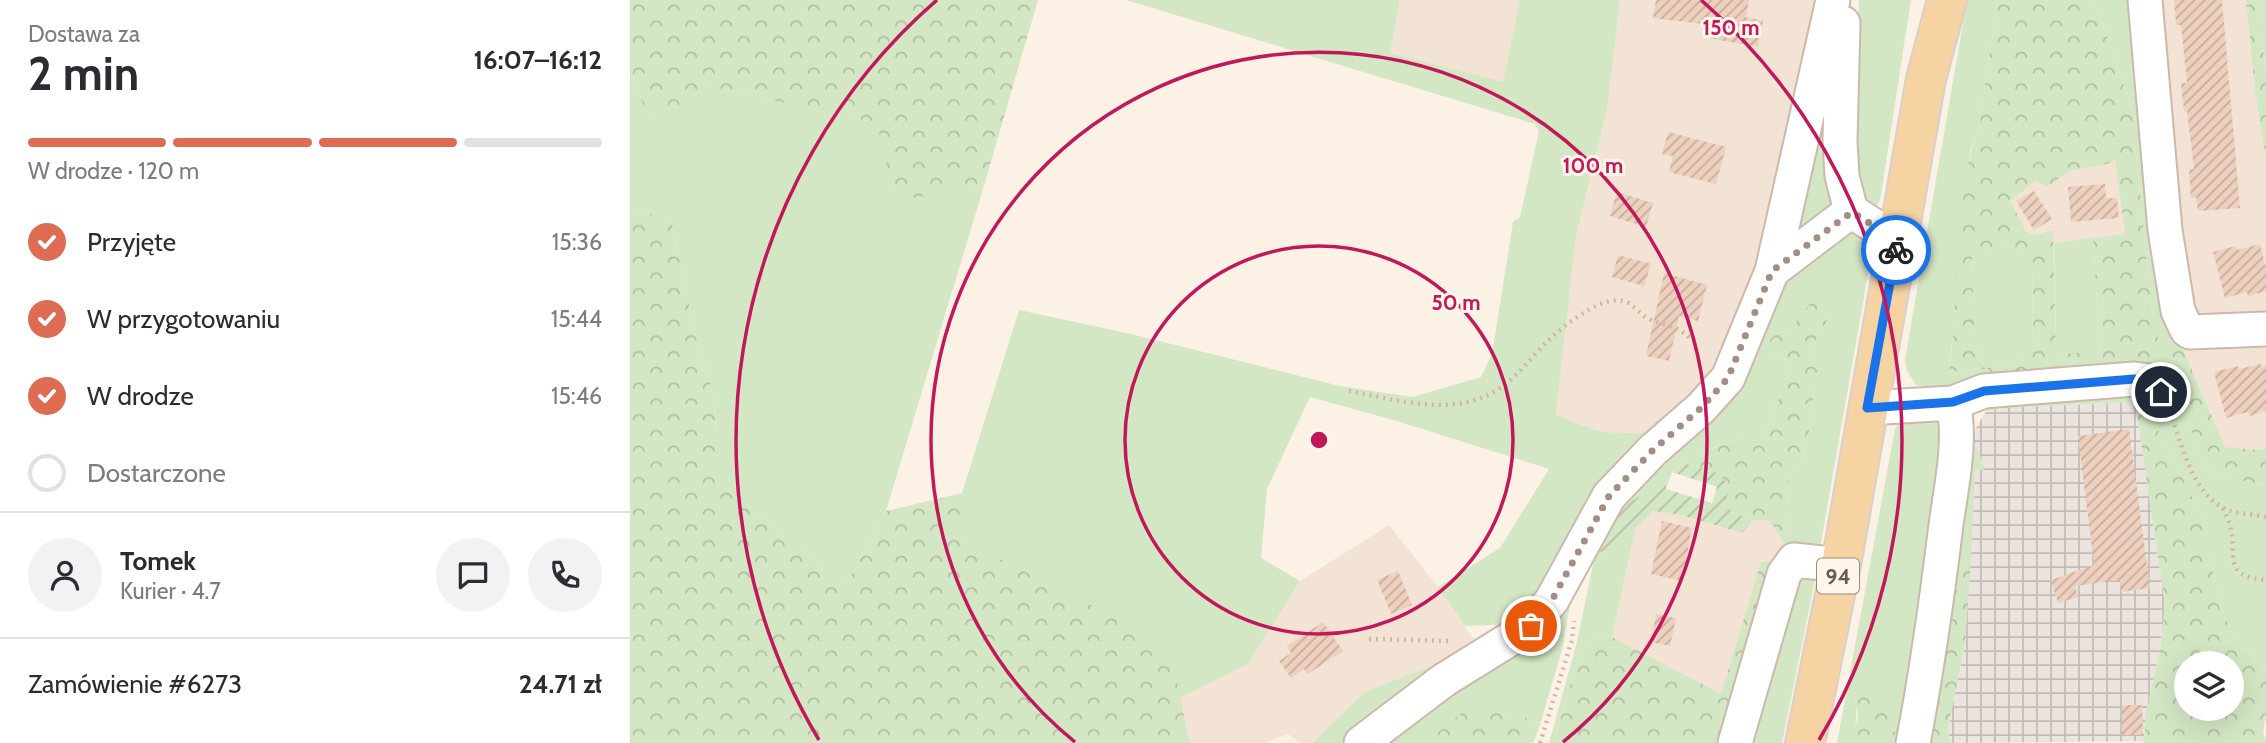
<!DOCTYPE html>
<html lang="pl">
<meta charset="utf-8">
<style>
:root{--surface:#fff;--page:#f2f2f3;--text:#2b2b33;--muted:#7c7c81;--line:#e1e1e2;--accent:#dd6c52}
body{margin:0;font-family:Cabin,sans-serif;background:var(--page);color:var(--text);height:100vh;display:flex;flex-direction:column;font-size:26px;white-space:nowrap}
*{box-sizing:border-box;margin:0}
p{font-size:23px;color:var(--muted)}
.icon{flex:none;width:38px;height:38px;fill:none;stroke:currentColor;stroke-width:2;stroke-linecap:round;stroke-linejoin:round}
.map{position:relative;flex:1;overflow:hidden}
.details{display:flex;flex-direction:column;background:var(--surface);width:630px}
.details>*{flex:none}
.controls{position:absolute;left:1544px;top:651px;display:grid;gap:14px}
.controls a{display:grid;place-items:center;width:70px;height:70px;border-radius:50%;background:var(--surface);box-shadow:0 7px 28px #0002;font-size:35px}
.pin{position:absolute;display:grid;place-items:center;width:60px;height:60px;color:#fff;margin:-30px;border:4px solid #fff;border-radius:50%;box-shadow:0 2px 7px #0007}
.courier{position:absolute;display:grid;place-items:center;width:70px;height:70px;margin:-35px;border:5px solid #1a73e8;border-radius:50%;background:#fff;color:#222;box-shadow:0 2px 9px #0007}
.head em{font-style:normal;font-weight:800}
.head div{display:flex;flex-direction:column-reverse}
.head{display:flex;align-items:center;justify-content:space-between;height:119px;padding:0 28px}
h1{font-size:46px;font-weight:800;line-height:52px}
.bar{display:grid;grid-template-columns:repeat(4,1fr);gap:10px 7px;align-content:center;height:84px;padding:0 28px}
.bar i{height:9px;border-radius:5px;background:var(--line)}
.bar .active{background:var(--accent)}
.bar p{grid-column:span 4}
.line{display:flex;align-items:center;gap:18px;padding:0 28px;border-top:2px solid var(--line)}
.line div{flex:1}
.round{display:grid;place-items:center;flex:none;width:74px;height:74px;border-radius:37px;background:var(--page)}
ol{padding:0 28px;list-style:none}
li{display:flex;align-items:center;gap:21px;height:77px}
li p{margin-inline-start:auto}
li .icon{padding:7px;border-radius:50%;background:var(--accent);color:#fff;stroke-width:4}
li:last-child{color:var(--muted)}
li i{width:38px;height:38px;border:4px solid var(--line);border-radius:50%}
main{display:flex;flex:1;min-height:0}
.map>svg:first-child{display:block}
.residential{fill:#f2e3d4}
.industrial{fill:url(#industrial-grid)}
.grass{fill:#d4e7c4}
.forest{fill:url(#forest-crowns);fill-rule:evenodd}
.garden{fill:url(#garden-furrows)}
.building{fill:url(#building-hatch)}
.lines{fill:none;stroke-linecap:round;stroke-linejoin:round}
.minor-casing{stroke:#ccb9ac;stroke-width:37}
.major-casing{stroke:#d8d0cd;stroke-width:42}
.path{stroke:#d3b3a2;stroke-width:4.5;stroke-dasharray:2 5;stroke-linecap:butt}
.minor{stroke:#fff;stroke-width:33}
.major{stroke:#f5d3a2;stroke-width:38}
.done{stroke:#a28e82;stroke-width:7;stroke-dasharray:0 12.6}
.route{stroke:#1a73e8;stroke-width:9}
.ring{fill:none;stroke:#c2185b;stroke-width:3.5}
.labels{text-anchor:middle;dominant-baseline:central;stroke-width:6;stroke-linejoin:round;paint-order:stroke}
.shield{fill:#fef6eb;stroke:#9c877c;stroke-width:2}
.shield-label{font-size:21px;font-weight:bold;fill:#72584c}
.centre{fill:#c2185b;stroke:#fef6eb;stroke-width:3.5}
.ring-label{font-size:21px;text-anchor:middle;font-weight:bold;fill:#c2185b;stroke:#fef6eb;stroke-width:6;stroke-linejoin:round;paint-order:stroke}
</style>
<main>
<section class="details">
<div class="head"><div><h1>2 min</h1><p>Dostawa za</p></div><em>16:07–16:12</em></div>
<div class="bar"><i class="active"></i><i class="active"></i><i class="active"></i><i></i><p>W drodze · 120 m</p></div>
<ol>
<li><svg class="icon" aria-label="check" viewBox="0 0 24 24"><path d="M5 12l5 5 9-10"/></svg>Przyjęte<p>15:36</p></li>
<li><svg class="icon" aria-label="check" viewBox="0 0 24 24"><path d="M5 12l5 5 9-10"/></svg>W przygotowaniu<p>15:44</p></li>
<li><svg class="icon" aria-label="check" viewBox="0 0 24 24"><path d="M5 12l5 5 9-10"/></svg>W drodze<p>15:46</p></li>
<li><i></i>Dostarczone</li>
</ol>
<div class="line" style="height:126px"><a class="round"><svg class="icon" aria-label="person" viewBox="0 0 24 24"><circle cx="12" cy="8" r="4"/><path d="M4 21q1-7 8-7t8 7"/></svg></a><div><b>Tomek</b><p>Kurier · 4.7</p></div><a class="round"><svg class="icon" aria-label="chat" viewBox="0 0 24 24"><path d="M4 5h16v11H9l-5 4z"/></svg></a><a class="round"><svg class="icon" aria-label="phone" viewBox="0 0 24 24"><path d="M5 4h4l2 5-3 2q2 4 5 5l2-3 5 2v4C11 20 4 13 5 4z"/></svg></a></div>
<div class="line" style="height:91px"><div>Zamówienie #6273</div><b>24.71 zł</b></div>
</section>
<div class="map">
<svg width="1636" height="743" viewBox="0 0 1636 743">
<defs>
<pattern id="industrial-grid" width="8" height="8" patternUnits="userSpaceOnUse" patternTransform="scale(1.75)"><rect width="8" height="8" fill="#ebe4df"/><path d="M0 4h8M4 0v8" fill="none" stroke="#c3bcb7"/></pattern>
<pattern id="forest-crowns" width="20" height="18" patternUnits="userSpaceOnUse" patternTransform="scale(1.75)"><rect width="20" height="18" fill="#d4e7c4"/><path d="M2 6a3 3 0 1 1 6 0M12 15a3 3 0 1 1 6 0" fill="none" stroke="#b0bea1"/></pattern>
<pattern id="garden-furrows" width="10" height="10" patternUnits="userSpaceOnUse" patternTransform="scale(1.75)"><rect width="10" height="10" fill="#d4e7c4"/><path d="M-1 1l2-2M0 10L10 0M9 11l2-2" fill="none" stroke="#b0bea1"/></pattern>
<pattern id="building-hatch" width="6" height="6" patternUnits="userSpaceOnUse" patternTransform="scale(1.75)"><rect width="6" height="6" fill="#eed0be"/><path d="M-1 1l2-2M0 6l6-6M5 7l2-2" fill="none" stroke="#c5ac9d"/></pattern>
</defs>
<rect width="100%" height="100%" fill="#fbf2e5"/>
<path class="residential" d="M 770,0 L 890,0 L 873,83 L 760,53 Z
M 990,0 L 1189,0 L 1154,177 L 1119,287 L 1085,372 L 1033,431 L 991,434 L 953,427 L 926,414 L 946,236 L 977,110 Z
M 1493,0 L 1616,0 L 1625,91 L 1636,161 L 1636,448 L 1628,450 L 1595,447 L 1553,349 L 1531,352 Z
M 1485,159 L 1495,234 L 1424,243 L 1422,230 L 1404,235 L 1396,231 L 1379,201 L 1405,181 L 1417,187 L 1439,171 L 1477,164 Z
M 1024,511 L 1050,515 L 1112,533 L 1123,520 L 1140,521 L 1155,545 L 1152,562 L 1131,562 L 1091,695 L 982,637 L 1006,526 Z
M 759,525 L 808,587 L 849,647 L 735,692 L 682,743 L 670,743 L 658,734 L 634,743 L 560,743 L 550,698 L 618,664 L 670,581 Z"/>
<path class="industrial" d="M 1505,402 L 1535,604 L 1530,650 L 1516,713 L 1514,741 L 1320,743 L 1318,728 L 1335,644 L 1345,470 L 1355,469 L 1348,450 L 1339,440 L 1356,411 L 1371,408 Z"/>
<path class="grass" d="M 496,0 L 770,0 L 760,53 L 873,82 L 890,0 L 990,0 L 977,110 L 946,236 L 926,414 C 968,435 987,435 1033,431 L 906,605 L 886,624 L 835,626 L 808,587 L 870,548 L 919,469 L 767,421 L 680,397 L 637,489 L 631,558 L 670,581 L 618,664 L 550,698 L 539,650 L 332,540 L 332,493 L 389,310 L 501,334 L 710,386 L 783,397 L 851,377 L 862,354 L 883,222 L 890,217 L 909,131 L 905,124 Z
M 1229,0 L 1281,0 L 1250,201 L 1247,205 L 1238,201 L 1232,194 L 1222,152 Z
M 1337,0 L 1367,0 L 1348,132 L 1340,151 L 1319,372 L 1355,369 L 1345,336 L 1342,253 L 1377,246 L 1402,259 L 1403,346 L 1392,358 L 1355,369 L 1520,360 L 1535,370 L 1581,475 L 1636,485 L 1636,670 L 1603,635 L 1588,601 L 1574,521 L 1523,420 L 1505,402 L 1371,408 L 1356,411 L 1353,383 L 1316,392 L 1286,385 L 1277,371 L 1275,360 Z
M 1456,0 L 1504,0 L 1538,314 L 1553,349 L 1531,352 L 1522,310 L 1505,145 L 1505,117 L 1469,13 Z
M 1627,0 L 1636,0 L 1636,71 Z
M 1201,32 L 1207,204 L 1166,245 L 1165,193 Z
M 0,71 L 18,116 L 52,104 L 78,86 L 248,123 L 264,199 L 353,189 L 256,511 L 217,583 L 86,481 L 86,431 L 83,395 L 78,373 L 69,352 L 41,218 L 0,210 Z
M 1222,231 L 1234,236 L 1239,251 L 1240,263 L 1191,543 C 1177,556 1170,553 1155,545 L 1159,474 L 1171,461 L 1179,431 L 1187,371 L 1183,345 L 1200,315 L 1196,302 L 1181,302 L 1160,330 L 1146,334 L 1139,342 L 1138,354 L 1156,360 L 1159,374 L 1135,432 L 1126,441 L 1110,438 L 1060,457 L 1042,472 L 1036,488 L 1036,477 L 1014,494 L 983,511 L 969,550 L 975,556 L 1006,526 L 982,637 L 965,635 L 949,655 L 926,734 L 930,743 L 919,743 L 947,642 L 969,535 L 983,511 L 1017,465 L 1087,408 L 1104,389 L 1121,354 L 1136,309 L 1153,277 L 1159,272 L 1181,265 L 1204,240 Z
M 1463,238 L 1470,352 L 1431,354 L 1426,347 L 1424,243 Z
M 1293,416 L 1310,421 L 1318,427 L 1278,743 L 1263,743 L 1265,734 L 1225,699 C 1227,715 1227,728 1219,743 L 1207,743 L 1265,429 L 1272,420 Z
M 1339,440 L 1348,450 L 1355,469 L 1345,470 L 1341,561 L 1320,559 Z
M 1187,570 L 1152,743 L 1115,743 L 1164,575 Z
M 943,587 L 932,650 L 909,728 L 899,718 L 876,716 L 848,701 L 808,733 L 808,743 L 744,743 Z
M 849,647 L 715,743 L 682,743 L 735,692 Z"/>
<path class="forest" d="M 0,0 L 408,0 L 353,189 L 264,200 L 247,123 L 78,86 L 52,104 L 18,116 L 0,71 Z
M 1367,0 L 1456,0 L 1469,13 L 1505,117 L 1505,145 L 1522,310 L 1531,351 L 1553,349 L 1595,447 L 1628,450 L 1636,448 L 1636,485 L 1581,475 L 1535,370 L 1520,360 L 1503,369 L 1354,383 L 1355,369 L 1319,372 C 1326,315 1326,257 1333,200 C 1336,176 1338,154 1348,132 ZM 1485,160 L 1495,234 L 1463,238 L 1470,351 L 1431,354 L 1426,347 L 1423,230 L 1404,235 L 1396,231 L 1380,201 L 1405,181 L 1417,187 L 1439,171 L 1477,164 ZM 1377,246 L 1402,259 L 1403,346 L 1392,358 L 1355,369 L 1345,336 L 1342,253 Z
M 1616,0 L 1627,0 L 1636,71 L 1636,161 L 1625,91 Z
M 0,210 L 41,218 L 69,352 L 78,373 L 83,395 L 86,431 L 86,481 L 217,583 L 256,511 L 332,493 L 332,540 L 485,617 L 540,650 L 560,743 L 0,743 Z
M 1181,302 L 1197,302 L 1200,315 L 1183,345 L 1187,371 L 1179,431 L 1171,461 L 1159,474 L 1155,545 L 1140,521 L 1123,520 L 1102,513 L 1095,502 L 1088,473 L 1053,463 L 1060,457 L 1110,438 L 1126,441 L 1135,432 L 1159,374 L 1156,360 L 1138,354 L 1138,342 L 1146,334 L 1160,330 Z
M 1505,402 L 1523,420 L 1574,521 L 1588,601 L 1603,635 L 1636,670 L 1636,713 L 1633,734 L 1636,738 L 1636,743 L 1512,743 L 1514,741 L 1516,713 L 1530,650 L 1535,604 ZM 1556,663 L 1601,663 L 1601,709 L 1556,709 Z
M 1320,559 L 1341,561 L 1335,644 L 1318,728 L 1320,743 L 1291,743 Z
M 1131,562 L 1152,562 L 1092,743 L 930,743 L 926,734 L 949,655 L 965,635 L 982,637 L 1091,694 Z
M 1243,684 L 1254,697 L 1265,734 L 1263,743 L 1219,743 L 1228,718 L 1225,699 L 1233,685 Z
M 848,700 L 876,716 L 899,718 L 909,728 L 903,743 L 808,743 L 807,733 Z"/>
<path class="garden" d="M 1053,463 L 1088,473 L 1099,486 L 1096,502 L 1102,513 L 1123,520 L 1112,533 L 1050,515 L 1024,511 L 975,556 L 969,550 L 983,511 L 1014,494 L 1036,476 L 1036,489 L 1082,503 L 1087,487 L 1042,472 Z"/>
<path class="building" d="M 1026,0 L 1119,0 L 1116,17 L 1133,21 L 1128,47 L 1079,38 L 1081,25 L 1023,18 Z
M 1544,0 L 1592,0 L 1610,208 L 1568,211 L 1566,197 L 1561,198 L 1559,169 L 1564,169 L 1557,111 L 1554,111 L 1551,83 L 1557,83 L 1551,25 L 1546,25 Z
M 1038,132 L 1096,147 L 1086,184 L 1039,172 L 1043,156 L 1032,154 Z
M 1475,184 L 1476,198 L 1487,198 L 1489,218 L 1441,222 L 1438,187 Z
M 1404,191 L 1422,219 L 1404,230 L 1386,201 Z
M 987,192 L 1023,203 L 1016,227 L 980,216 Z
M 1630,244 L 1636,268 L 1636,291 L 1618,296 L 1617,292 L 1595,298 L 1583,252 L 1606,246 L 1607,250 Z
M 988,255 L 1021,264 L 1014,286 L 982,277 Z
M 1034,273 L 1077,285 L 1068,321 L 1049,316 L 1039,361 L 1016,356 Z
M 1631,364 L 1632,367 L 1636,366 L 1636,411 L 1620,416 L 1618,412 L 1596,418 L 1584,372 L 1608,366 L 1609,369 Z
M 1499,429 L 1520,588 L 1491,592 L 1490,580 L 1445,586 L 1448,597 L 1428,603 L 1421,580 L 1464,565 L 1448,436 Z
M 1032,521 L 1062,528 L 1052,581 L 1021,574 Z
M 768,571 L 782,605 L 761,614 L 747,580 Z
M 1026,614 L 1046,618 L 1040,646 L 1021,642 Z
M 693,622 L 713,651 L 678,674 L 674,669 L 661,678 L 649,661 L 661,653 L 657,646 Z
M 1492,705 L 1512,705 L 1513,735 L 1492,735 Z"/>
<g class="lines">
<defs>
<path id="minor" d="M 1515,0 L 1535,230 L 1548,311 L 1557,330 L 1560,332 L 1636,329
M 1213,23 L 1210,141 L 1212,176 L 1221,211 L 1268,241
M 1142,271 L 1221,211
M 1237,408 L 1323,403 L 1354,391 L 1504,379 L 1520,381 L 1531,392
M 731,743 L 814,680 L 901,626 L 922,600 L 979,496 L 1023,450 L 1071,408 L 1098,378 L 1142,271 L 1203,0
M 1105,743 L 1154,574 L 1164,560 L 1211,565
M 1283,743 C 1297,671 1307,598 1316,525 C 1321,488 1332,439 1323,403"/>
<path id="major" d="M 1175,743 L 1211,565 L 1296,79 L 1317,0"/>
</defs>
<use href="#minor" class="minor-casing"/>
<use href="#major" class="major-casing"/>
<path class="path" d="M 719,391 C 763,399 817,416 860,394 C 886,381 901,356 922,337 C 937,323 975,293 996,302 C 1004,305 1010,314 1017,318 C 1036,327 1043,323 1060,338
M 1542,419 C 1553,448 1563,492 1593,508 C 1607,515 1622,513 1636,517
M 1593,508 C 1595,513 1598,519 1600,524 C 1608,555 1590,576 1636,580
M 739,639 L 820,641
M 910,743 L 942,640 L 944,621"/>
<use href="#minor" class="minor"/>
<use href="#major" class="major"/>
</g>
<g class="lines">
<path class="done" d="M 901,626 L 922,600 L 979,496 L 1023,450 L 1071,408 L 1098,378 L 1142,271 L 1222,212 L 1268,241 L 1266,250"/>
<path class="route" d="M 1266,250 L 1237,408 L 1323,402 L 1354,391 L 1504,379 L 1520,381 L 1531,392"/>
</g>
<g class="ring">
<circle cx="689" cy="440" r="194"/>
<path d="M445 742A388 388 0 1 1 933 742"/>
<path d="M189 740A583 583 0 0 1 307 0M1071 0A583 583 0 0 1 1189 740"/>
</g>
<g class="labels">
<rect class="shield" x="1187" y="558.5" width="42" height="35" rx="5"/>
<g class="shield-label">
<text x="1208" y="576">94</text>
</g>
</g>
<circle cx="689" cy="440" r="10" class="centre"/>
<g class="ring-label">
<text x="1101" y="35">150 m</text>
<text x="963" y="173">100 m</text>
<text x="826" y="310">50 m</text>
</g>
</svg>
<div class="controls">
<a><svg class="icon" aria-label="layers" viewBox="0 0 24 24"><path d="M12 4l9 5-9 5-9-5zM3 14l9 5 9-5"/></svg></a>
</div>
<div class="pin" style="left:901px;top:626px;background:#ea580c"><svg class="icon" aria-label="bag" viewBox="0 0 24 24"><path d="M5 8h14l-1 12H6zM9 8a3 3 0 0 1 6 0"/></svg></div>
<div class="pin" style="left:1531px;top:392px;background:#1f2937"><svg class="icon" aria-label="home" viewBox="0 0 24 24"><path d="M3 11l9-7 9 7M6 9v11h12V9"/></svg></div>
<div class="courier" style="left:1266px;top:250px"><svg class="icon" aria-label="bike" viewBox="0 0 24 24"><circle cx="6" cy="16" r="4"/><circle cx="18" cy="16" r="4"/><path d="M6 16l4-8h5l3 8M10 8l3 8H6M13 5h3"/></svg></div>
</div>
</main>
